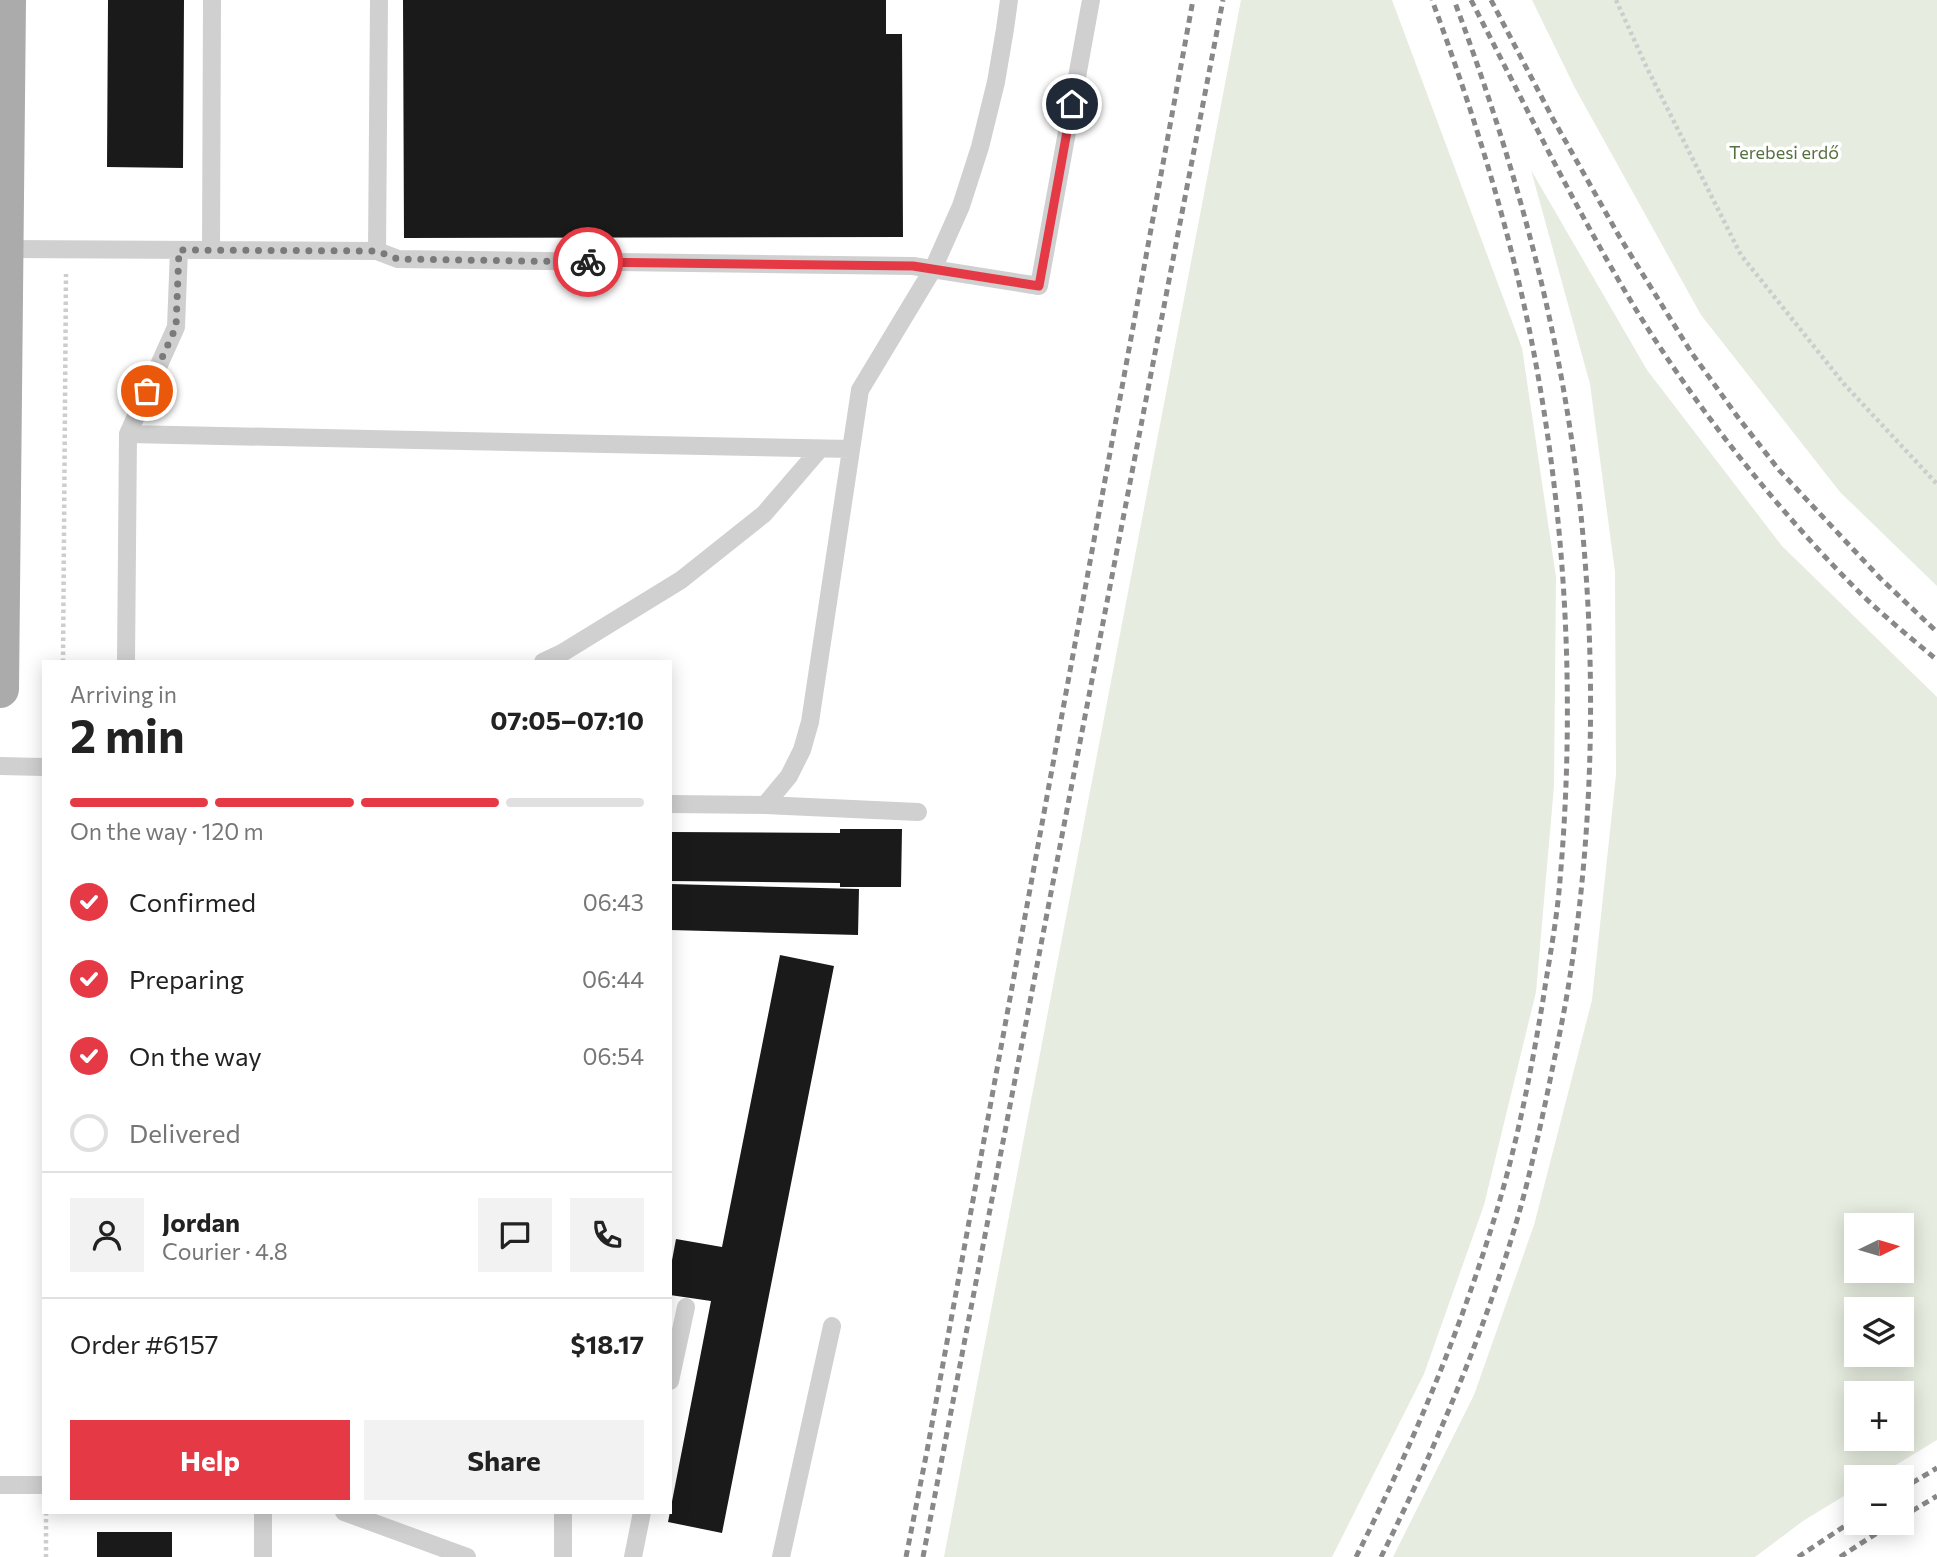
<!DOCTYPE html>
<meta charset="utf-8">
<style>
:root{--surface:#fff;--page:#f2f2f2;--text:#222;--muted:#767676;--line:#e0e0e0;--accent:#e63946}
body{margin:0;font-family:Commissioner,sans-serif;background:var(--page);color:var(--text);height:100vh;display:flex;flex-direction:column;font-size:26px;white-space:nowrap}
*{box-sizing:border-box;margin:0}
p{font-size:23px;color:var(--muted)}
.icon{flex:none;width:38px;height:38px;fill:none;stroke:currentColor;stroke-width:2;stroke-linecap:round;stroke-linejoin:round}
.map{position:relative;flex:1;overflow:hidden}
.sheet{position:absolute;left:42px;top:660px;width:630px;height:854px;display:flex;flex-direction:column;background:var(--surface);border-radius:0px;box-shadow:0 4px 18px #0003}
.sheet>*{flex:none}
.needle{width:46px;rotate:85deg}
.controls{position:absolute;left:1844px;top:1213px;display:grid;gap:14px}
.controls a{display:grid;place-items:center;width:70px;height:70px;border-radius:0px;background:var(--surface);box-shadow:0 4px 18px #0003;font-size:35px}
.pin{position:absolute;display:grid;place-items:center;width:60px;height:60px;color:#fff;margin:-30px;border:4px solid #fff;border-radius:50%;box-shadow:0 2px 7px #0007}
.courier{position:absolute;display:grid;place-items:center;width:70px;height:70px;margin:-35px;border:5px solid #e63946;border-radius:50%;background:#fff;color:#222;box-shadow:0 2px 9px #0007}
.overview em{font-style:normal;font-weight:700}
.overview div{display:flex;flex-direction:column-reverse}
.overview{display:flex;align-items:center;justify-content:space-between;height:119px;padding:0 28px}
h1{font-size:46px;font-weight:700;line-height:52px}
.bar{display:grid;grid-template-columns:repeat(4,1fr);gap:10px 7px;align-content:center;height:84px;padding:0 28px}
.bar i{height:9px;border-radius:5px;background:var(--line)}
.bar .active{background:var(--accent)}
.bar p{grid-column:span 4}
.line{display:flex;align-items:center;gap:18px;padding:0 28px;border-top:2px solid var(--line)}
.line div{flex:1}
.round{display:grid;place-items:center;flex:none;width:74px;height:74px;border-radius:0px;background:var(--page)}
ol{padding:0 28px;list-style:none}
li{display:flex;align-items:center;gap:21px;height:77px}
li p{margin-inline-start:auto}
li .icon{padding:7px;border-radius:50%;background:var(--accent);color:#fff;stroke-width:4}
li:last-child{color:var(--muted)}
li i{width:38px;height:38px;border:4px solid var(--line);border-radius:50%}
.cta{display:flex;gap:14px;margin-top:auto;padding:14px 28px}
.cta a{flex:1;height:80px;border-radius:0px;background:var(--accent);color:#fff;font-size:28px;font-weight:700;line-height:80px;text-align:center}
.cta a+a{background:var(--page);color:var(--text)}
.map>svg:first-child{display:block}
.green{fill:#e6ecdf;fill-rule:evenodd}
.building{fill:#1a1a1a}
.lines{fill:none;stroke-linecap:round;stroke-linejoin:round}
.path{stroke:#cdcdcd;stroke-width:4.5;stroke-dasharray:3.5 3.5;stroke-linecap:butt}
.lane{stroke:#d0d0d0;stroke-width:18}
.primary{stroke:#ababab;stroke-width:38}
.rail{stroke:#888;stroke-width:5;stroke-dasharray:7 5;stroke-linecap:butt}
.done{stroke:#7a7a7a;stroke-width:7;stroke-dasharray:0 12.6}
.route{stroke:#e63946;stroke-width:9}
.labels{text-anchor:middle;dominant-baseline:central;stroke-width:7;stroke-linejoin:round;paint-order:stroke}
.park-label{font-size:18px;fill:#56703f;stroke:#fff}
</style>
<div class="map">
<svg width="1937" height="1557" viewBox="0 0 1937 1557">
<rect width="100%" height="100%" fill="#fff"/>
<path class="green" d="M 1241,0 L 1392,0 L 1522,348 L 1556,577 L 1554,786 L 1536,992 L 1484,1205 L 1424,1374 L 1332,1557 L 944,1557 Z
M 1532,0 L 1937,0 L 1937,586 L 1840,492 L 1701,315 L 1575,88 Z
M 1531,170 L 1647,370 L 1782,546 L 1937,697 L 1937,1440 L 1876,1477 L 1857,1477 L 1857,1488 L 1803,1521 L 1755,1557 L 1393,1557 L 1474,1395 L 1534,1225 L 1592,1000 L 1616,775 L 1615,572 L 1590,384 ZM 1857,1225 L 1902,1225 L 1902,1270 L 1857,1270 ZM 1902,1309 L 1902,1354 L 1857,1354 L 1857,1309 ZM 1857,1393 L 1902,1393 L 1902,1438 L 1857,1438 Z"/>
<path class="building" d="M 108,0 L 184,0 L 183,168 L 107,167 Z
M 403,0 L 886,0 L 886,34 L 902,34 L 903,237 L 404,238 Z
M 840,829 L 902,829 L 901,887 L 840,887 L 840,883 L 670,881 L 670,832 L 840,833 Z
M 670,884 L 859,889 L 858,935 L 670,930 Z
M 780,955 L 834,966 L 722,1533 L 668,1522 L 711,1301 L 670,1295 L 670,1271 L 676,1239 L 722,1247 Z
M 97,1532 L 172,1532 L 172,1557 L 97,1557 Z"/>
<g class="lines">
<path class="path" d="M 1616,0 L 1647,68 L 1741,255 L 1844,384 L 1937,484
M 63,662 L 66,274
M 46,1512 L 46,1557"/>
<path class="lane" d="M 4,249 L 377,251 L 398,259 L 913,266 L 1039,286 L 1091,0
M 211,250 L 212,0
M 377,251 L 379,0
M 128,434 L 851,449
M 126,662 L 128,434 L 176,327 L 179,250
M 543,662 L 562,653 L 681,580 L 764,514 L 820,449
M 0,766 L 44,767
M 670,804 L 765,805 L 918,812
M 765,805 L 789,776 L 802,750 L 810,722 L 860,390 L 933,269 L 961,206 L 980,147 L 996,82 L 1005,29 L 1009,0
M 670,1381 L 686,1307
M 0,1485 L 44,1485
M 344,1512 L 467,1557
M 563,1512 L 563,1557
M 263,1557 L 263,1512
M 633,1557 L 642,1512
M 781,1557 L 832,1326"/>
<path class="primary" d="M 0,689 L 7,0"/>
<path class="rail" d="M 1471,0 C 1524,103 1575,208 1635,308 C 1696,408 1778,511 1861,594 C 1885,617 1912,639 1937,660
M 1491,0 L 1553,119 L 1619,236 L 1691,352 L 1737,416 L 1779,470 L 1880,578 L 1937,632
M 1902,1489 L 1937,1468
M 1902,1517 L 1937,1496
M 906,1557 L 927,1451 L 1193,0
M 923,1557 L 1223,0
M 1356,1557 C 1412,1446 1460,1332 1496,1213 C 1517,1144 1531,1072 1543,1000 C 1549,960 1557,920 1560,880 C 1576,697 1566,513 1530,333 C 1507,220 1472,108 1432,0
M 1381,1557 C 1435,1449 1483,1336 1517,1220 C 1529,1179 1538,1137 1547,1095 C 1555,1055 1564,1016 1570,976 C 1599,793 1597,587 1566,404 C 1543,266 1503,131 1454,0
M 1798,1557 L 1857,1518
M 1840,1557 L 1894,1522"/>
</g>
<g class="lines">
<path class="done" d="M 147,391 L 176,327 L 179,250 L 377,251 L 398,259 L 588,262"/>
<path class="route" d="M 588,262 L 913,266 L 1039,286 L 1072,104"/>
</g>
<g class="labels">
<g class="park-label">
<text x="1784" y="152">Terebesi erdő</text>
</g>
</g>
</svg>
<div class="controls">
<a><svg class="needle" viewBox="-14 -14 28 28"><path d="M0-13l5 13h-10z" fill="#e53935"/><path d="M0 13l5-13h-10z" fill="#767676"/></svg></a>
<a><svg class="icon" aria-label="layers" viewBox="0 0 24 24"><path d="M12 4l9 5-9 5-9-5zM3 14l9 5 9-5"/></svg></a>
<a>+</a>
<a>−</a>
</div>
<div class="pin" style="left:147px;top:391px;background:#ea580c"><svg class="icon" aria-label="bag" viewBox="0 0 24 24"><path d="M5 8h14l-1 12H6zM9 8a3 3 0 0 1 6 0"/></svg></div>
<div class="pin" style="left:1072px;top:104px;background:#1f2937"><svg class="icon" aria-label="home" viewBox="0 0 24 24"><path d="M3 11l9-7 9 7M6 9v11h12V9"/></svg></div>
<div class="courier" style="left:588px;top:262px"><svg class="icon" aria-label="bike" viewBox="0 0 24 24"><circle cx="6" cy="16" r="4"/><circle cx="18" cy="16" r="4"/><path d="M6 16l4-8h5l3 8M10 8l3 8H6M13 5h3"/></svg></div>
<section class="sheet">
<div class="overview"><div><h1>2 min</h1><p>Arriving in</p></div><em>07:05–07:10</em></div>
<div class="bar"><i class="active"></i><i class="active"></i><i class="active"></i><i></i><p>On the way · 120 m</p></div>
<ol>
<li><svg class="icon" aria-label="check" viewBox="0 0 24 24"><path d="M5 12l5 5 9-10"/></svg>Confirmed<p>06:43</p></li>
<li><svg class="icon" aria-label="check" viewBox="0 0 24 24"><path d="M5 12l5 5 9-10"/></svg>Preparing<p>06:44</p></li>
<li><svg class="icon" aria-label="check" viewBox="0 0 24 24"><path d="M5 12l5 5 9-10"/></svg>On the way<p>06:54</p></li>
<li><i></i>Delivered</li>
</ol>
<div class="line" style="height:126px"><a class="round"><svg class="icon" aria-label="person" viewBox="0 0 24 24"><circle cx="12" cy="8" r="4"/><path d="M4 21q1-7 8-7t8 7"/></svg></a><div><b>Jordan</b><p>Courier · 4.8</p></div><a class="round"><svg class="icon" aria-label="chat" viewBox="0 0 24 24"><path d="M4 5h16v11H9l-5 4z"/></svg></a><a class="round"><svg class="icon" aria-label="phone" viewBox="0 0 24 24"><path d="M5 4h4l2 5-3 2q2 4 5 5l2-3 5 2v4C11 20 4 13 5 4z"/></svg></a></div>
<div class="line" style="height:91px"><div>Order #6157</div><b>$18.17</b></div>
<div class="cta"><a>Help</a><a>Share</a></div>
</section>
</div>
